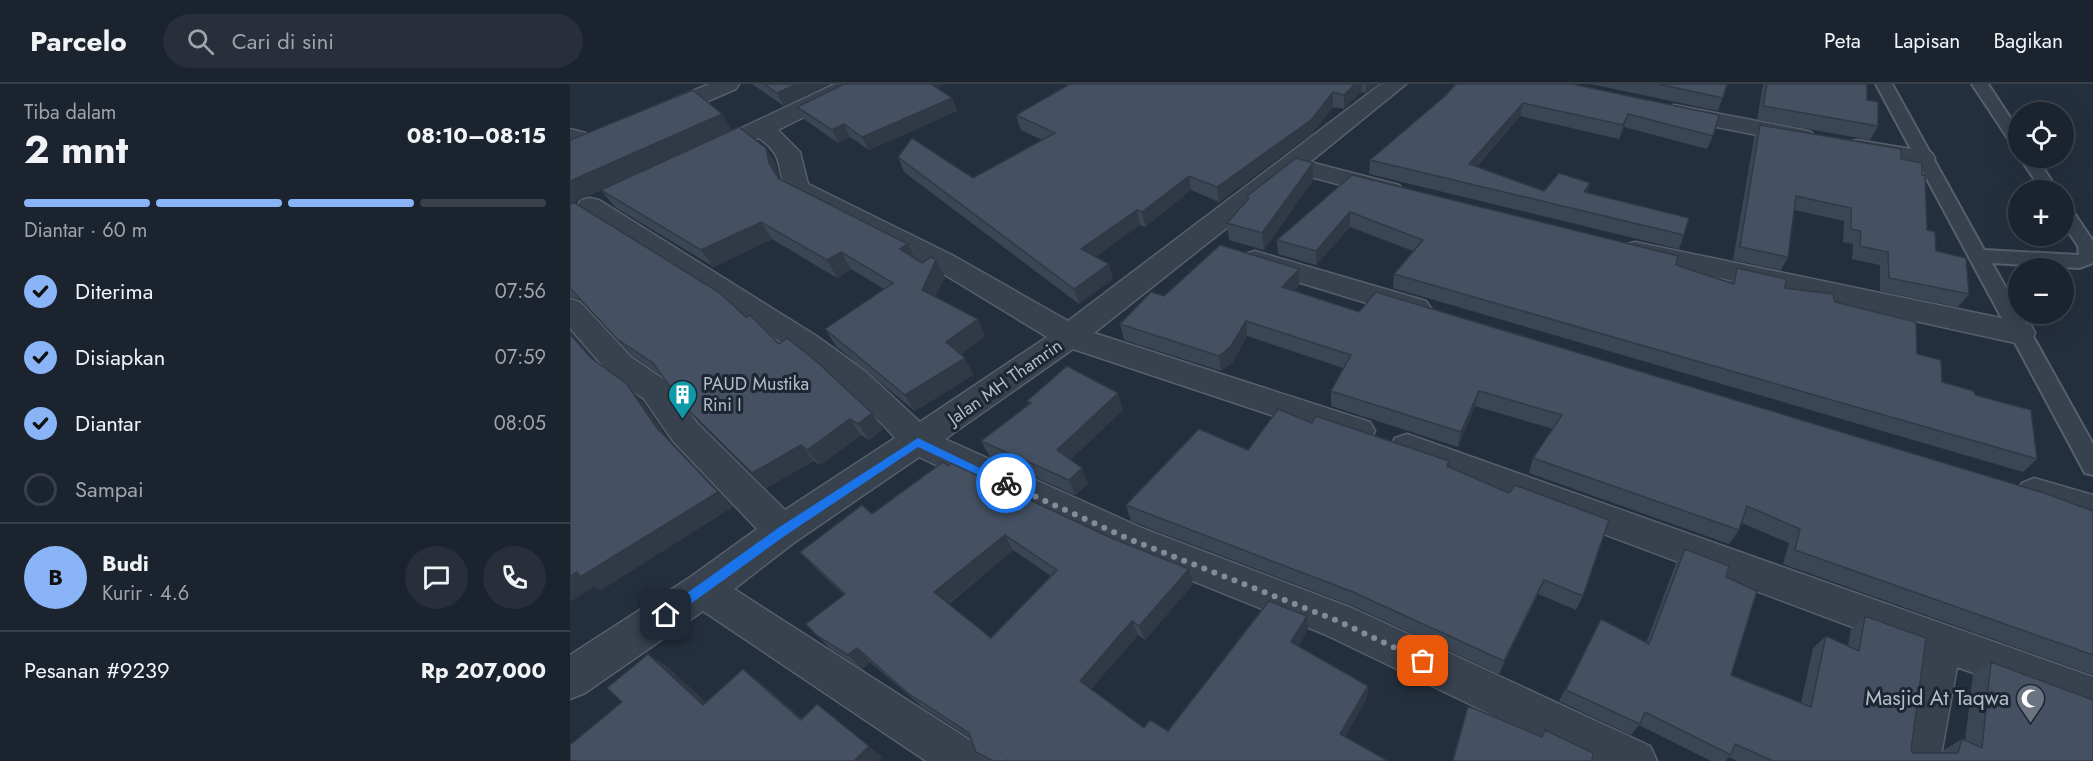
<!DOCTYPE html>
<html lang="id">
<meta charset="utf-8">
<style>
:root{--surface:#1b232e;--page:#282f3a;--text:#f1f3f6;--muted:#a0a4aa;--line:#39404a;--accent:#8ab4f8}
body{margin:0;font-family:Jost,sans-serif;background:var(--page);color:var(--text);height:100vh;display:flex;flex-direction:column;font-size:22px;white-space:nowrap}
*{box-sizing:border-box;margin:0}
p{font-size:20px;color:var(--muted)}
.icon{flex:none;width:33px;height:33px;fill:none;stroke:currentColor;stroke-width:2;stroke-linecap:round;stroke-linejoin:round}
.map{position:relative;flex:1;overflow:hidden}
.side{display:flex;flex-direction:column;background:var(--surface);width:570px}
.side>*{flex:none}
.tools{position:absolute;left:1438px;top:18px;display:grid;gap:12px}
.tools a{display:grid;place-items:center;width:66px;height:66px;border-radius:50%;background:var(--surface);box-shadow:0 6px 24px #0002,0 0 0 2px var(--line);font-size:30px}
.pin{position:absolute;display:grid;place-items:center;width:51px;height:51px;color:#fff;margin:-26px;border-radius:12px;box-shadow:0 3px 9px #0006}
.courier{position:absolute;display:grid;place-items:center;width:60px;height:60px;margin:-30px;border:4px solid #1a73e8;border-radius:50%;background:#fff;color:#222;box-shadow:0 2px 8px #0007}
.headline em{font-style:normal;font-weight:700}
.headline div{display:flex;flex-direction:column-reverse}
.headline{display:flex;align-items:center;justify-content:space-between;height:102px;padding:0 24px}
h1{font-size:39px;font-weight:700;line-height:45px}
.bar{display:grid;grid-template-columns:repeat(4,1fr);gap:9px 6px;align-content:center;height:72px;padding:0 24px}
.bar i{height:8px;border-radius:4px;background:var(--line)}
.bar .active{background:var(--accent)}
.bar p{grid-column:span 4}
.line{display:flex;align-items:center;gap:15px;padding:0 24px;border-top:2px solid var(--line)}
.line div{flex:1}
.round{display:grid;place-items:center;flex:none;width:63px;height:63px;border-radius:32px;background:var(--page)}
ol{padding:0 24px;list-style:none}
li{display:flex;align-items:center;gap:18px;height:66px}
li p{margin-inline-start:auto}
li .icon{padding:6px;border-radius:50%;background:var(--accent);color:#111;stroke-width:4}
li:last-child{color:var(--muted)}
li i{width:33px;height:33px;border:3px solid var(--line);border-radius:50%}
header{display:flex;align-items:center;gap:36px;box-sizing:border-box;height:84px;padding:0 30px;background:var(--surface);border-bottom:2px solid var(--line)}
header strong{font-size:28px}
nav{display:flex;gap:33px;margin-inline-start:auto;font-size:21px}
.search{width:420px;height:54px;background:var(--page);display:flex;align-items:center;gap:15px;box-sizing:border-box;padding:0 21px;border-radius:33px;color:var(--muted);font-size:22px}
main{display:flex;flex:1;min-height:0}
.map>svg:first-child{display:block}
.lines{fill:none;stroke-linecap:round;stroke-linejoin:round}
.lane-casing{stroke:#565f6c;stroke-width:4}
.street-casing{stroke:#565f6c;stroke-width:3}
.lane{fill:#38414e;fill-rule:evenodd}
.street{fill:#38414e;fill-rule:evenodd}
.wall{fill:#3b4654;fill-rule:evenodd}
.shaded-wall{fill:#303945}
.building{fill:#455162;stroke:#303945;stroke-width:1.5;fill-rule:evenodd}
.route{fill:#1a73e8}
.done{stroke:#828b98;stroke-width:6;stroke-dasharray:0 10.8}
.labels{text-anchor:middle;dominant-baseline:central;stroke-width:6;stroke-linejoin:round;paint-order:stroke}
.street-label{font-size:18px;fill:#b4bcc9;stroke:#1d2633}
.poi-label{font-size:18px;fill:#b4bcc9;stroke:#1d2633;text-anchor:start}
.near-poi-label{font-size:21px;fill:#b4bcc9;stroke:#1d2633;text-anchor:end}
</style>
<header>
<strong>Parcelo</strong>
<div class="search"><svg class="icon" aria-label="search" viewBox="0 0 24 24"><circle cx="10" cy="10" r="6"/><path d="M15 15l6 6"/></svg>Cari di sini</div>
<nav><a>Peta</a><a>Lapisan</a><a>Bagikan</a></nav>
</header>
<main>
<section class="side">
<div class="headline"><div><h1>2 mnt</h1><p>Tiba dalam</p></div><em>08:10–08:15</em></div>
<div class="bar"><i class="active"></i><i class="active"></i><i class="active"></i><i></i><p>Diantar · 60 m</p></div>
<ol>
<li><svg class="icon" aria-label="check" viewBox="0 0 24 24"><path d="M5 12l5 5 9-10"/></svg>Diterima<p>07:56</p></li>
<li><svg class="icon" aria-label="check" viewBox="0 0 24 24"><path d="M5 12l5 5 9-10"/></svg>Disiapkan<p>07:59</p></li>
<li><svg class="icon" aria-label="check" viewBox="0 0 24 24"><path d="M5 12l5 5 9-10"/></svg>Diantar<p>08:05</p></li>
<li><i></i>Sampai</li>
</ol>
<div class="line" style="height:108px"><b class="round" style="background:var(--accent);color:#111">B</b><div><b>Budi</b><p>Kurir · 4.6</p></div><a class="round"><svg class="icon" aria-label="chat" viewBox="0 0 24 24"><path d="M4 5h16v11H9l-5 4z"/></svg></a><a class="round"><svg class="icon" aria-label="phone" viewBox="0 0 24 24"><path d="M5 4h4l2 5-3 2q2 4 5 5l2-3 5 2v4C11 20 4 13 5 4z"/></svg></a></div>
<div class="line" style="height:78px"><div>Pesanan #9239</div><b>Rp 207,000</b></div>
</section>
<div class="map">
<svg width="1523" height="677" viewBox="0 0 1523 677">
<rect width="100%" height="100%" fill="#242f3e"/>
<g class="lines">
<defs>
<path id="lane" d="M 1306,0 L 1322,0 L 1414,166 L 1509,171 L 1508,162 L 1494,141 L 1494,121 L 1500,123 L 1523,157 L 1523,179 L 1509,184 L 1422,179 L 1523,360 L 1523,391 L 1515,389 Z
M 1402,0 L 1418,0 L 1449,47 L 1449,64 L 1443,62 Z
M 1450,74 L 1466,74 L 1488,106 L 1472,106 Z"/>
<path id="street" d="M 139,0 L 169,0 L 166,5 L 96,35 L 80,35 L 76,30 L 80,25 Z
M 265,0 L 293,0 L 290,5 L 208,46 L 230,68 L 238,100 L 382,171 L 498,237 L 811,0 L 836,0 L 740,78 L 829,101 L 833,106 L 829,111 L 820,114 L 726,89 L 524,249 L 800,338 L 805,347 L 800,356 L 788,360 L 503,265 L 375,355 L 572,444 L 782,524 L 1080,662 L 1087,677 L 1018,677 L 754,550 L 546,466 L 349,373 L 225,458 L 164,505 L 409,662 L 416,677 L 356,677 L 133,527 L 15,609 L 0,615 L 0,571 L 119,494 L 187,445 L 103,357 L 74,315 L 39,289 L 0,244 L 0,215 L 10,218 L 61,273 L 96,297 L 127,339 L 215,426 L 325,354 C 280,302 221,264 164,227 C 113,193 62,161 11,128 L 7,122 L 11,116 L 20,114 L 29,116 L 248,253 L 296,288 L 350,338 L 477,253 L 362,183 L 220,110 C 202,84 219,76 189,54 L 173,59 L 165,57 L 161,52 L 165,47 Z
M 1104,21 L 1233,46 L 1241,48 L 1245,53 L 1241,58 L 1233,60 L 1096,33 L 1092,28 L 1096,23 Z
M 0,45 L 31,53 L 34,58 L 31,63 L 22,65 L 0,59 Z
M 1287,56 L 1353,67 L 1362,69 L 1365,74 L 1362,79 L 1353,81 L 1278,68 L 1275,63 L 1278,58 Z
M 1065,158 L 1450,238 L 1461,241 L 1465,249 L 1461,257 L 1450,260 L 1055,173 L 1051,167 L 1055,161 Z
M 685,167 L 856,217 L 861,224 L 856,231 L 846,234 L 675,182 L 671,176 L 675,170 Z
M 837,350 L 1523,593 L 1523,633 L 1387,583 L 1370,677 L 1326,677 L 1349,568 L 825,372 L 820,363 L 825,354 Z
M 1464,394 L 1523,411 L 1523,441 L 1452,419 L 1446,409 L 1452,399 Z"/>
</defs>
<use href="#lane" class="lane-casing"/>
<use href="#street" class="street-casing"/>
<use href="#lane" class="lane"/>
<use href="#street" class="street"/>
</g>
<path class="wall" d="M 182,0 L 260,0 L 214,22 Z
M 274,0 L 374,0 L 367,4 L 382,14 L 387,27 L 299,66 L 280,53 L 268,59 L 234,35 L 227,23 Z
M 497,0 L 809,0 L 796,9 L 791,8 L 774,25 L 763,23 L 741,50 L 649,118 L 621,106 L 575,143 L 570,141 L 525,173 L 543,195 L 509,220 L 334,88 L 328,73 L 403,94 L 472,56 L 451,46 L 446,31 L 497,1 Z
M 1002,0 L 1143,52 L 1137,65 L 1054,43 L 1049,55 L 950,32 L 907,83 L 974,107 L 1018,109 L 1114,151 L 1109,165 L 799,90 L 800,76 L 875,12 Z
M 1021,0 L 1157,0 L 1148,27 Z
M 1193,0 L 1297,0 L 1297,16 L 1308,42 L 1300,56 L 1187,36 Z
M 152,30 L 162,46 L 0,120 L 176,233 L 209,260 L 302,329 L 313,345 L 299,356 L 291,351 L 250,381 L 244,377 L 196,404 L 129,338 L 114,322 L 92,292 L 62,271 L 12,216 L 0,213 L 0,56 Z
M 1190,41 L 1331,75 L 1357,146 L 1366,167 L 1399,210 L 1388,223 L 1310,207 L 1310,181 L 1282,175 L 1283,160 L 1273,158 L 1274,137 L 1224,126 L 1218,173 L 1211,186 L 1163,176 L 1184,54 Z
M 196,64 L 206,81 L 209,95 L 344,174 L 375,193 L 365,213 L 415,252 L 391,270 L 395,274 L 403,291 L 345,327 L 266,262 L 255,245 L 314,205 L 281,185 L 267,194 L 202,155 L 144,183 L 45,123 L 31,106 Z
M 782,91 L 1106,181 L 1160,199 L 1167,184 L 1215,204 L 1265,218 L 1347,270 L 1372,298 L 1405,311 L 1467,375 L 1453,388 L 823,204 L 824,190 L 843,167 L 780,143 L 746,181 L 708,170 L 707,156 Z
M 743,96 L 694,166 L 659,156 L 657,139 L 676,117 L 676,113 Z
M 729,185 L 729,201 L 724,207 L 789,228 L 1523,427 L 1523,591 L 1213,480 L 1219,459 L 1172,439 L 1169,446 L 1159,460 L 959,389 L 963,374 L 983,345 L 905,322 L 888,363 L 761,322 L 761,307 L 773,284 L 677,252 L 663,278 L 651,287 L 554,256 L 550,240 Z
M 457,317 L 553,326 L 500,376 L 518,400 L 505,411 L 420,373 L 411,357 L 459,320 Z
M 742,339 L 879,377 L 878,382 L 1013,512 L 1006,526 L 968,510 L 929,590 L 783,522 L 561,437 L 556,421 L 678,366 Z
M 378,382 L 539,453 L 619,485 L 623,500 L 575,556 L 568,551 L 521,605 L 574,644 L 598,647 L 737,532 L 738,546 L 728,562 L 798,602 L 797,614 L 775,653 L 818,677 L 415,677 L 406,668 L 401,654 L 351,622 L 300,578 L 292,585 L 260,564 L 246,551 L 274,511 L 244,483 L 230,468 L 302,430 ZM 443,466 L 481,492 L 421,554 L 379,520 Z
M 1115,465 L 1156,493 L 1161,591 L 1231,619 L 1243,564 L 1256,552 L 1278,562 L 1281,545 L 1295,532 L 1341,666 L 1343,669 L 1373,669 L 1374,666 L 1392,655 L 1395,657 L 1403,590 L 1421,578 L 1523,677 L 1167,677 L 1159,673 L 1155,677 L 1141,677 L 1069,641 L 1061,651 L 989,617 L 1031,535 L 1076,559 L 1106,479 Z
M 898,622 L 1022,677 L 882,677 Z"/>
<path class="shaded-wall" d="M 227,0 L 260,0 L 214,22 L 207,9 Z
M 356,0 L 374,0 L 359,8 Z
M 785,0 L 792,0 L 791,8 L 774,25 L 774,11 Z
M 796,0 L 809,0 L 796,9 Z
M 763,8 L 763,23 L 741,50 L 649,118 L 647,103 Z
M 382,14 L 387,27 L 299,66 L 292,53 Z
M 953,19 L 950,32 L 897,94 L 899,80 Z
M 152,30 L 162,46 L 0,120 L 0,97 Z
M 1058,30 L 1054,43 L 1049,55 L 1053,41 Z
M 274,40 L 280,53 L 268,59 L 262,46 Z
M 196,64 L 206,81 L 209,96 L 199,79 Z
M 743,79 L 743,96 L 694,166 L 692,149 Z
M 619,92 L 621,106 L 575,143 L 572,128 Z
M 1020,99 L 1016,113 L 1014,108 Z
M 567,126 L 570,141 L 516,180 L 511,165 Z
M 780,128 L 780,143 L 746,181 L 746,167 Z
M 191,138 L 202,155 L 144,183 L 131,166 Z
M 338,160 L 346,177 L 330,165 Z
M 271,168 L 281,185 L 267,194 L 257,176 Z
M 366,176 L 375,193 L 360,223 L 352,206 Z
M 539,180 L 543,195 L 509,220 L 504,205 Z
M 729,185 L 729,201 L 713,219 L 712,203 Z
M 408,235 L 415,252 L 385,275 L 376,258 Z
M 676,237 L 677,252 L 663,278 L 651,287 L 649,272 Z
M 0,247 L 37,290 L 21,274 L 0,250 Z
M 395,274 L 403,291 L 345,327 L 335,311 Z
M 57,300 L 72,317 L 101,359 L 163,423 L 30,507 L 24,503 L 0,518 L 0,492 L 86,343 Z
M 909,307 L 905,322 L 888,363 L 891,348 Z
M 548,309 L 553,326 L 494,382 L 487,366 Z
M 302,329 L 313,345 L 299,356 L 288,340 Z
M 280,335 L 291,351 L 250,381 L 237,366 Z
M 231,361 L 244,377 L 196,404 L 182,389 Z
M 512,384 L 518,400 L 505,411 L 499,396 Z
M 435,451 L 443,466 L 375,522 L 364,508 Z
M 619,485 L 623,500 L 575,556 L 569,542 Z
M 974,496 L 968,510 L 929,590 L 934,577 Z
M 737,532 L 738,546 L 722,572 L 721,558 Z
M 562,537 L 568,551 L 517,610 L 510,597 Z
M 287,564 L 300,578 L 292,585 L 278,571 Z
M 78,570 L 98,583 L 152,633 L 133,621 Z
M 173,585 L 190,598 L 248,648 L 231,636 Z
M 798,602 L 797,614 L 770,662 L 770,650 Z
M 263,633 L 313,673 L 309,677 L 284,677 Z"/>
<path class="building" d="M 194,0 L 227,0 L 207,9 Z
M 274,0 L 361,0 L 382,14 L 292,53 L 274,40 L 262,46 L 227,23 Z
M 500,0 L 785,0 L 774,11 L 763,8 L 741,36 L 647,103 L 619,92 L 572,128 L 567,126 L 511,165 L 539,180 L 504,205 L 328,73 L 342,54 L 403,94 L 485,49 L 446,31 Z
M 886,0 L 1002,0 L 1149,31 L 1143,52 L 1058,30 L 1053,41 L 953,19 L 899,80 L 974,107 L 989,89 L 1020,99 L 1014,108 L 1119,134 L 1114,151 L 800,76 L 875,12 Z
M 1088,0 L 1157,0 L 1153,14 Z
M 1197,0 L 1297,0 L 1297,16 L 1308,18 L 1308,42 L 1193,22 Z
M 123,6 L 152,30 L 0,97 L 0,56 Z
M 1190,41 L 1331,65 L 1331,75 L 1352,79 L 1352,91 L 1355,91 L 1357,146 L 1365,148 L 1366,167 L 1396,174 L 1399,210 L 1319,194 L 1318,168 L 1290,162 L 1291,147 L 1281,145 L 1281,124 L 1226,112 L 1218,173 L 1170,163 Z
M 169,43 L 196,64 L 199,79 L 209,95 L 338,160 L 330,165 L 352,179 L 361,173 L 366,176 L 352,206 L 408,235 L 376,258 L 395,274 L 335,311 L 255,245 L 323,199 L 271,168 L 257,176 L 191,138 L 131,166 L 31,106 Z
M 726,74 L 743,79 L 692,149 L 657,139 L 679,114 L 676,113 Z
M 782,91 L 1108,172 L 1106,181 L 1164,200 L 1167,184 L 1216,195 L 1215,204 L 1263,210 L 1265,218 L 1346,238 L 1347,270 L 1371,276 L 1372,298 L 1404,307 L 1405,311 L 1461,326 L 1467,375 L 824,190 L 853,156 L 780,128 L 746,167 L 707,156 Z
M 5,119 L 150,209 L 176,233 L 180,231 L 209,260 L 217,254 L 246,277 L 302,329 L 288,340 L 280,335 L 237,366 L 231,361 L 182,389 L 114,322 L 83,279 L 47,255 L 0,204 L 0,120 Z
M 650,161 L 729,185 L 712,203 L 789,228 L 806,208 L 1474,409 L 1523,427 L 1523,571 L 1225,466 L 1230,445 L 1177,422 L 1169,446 L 963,374 L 992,331 L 909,307 L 891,348 L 761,307 L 781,271 L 676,237 L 661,262 L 649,272 L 550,240 L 581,208 L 594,212 Z
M 0,250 L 21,274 L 57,300 L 86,343 L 148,408 L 10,493 L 7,488 L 0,492 Z
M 497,282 L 548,309 L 487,366 L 512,384 L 499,396 L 411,357 L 461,319 L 457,317 Z
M 708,325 L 742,339 L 746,332 L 879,377 L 877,382 L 939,409 L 945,401 L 1039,436 L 1013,512 L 974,496 L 934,577 L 783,508 L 556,421 L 629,345 L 678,366 Z
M 373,378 L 378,382 L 381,379 L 539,453 L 619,485 L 569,542 L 562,537 L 510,597 L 574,644 L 580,636 L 598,647 L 699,517 L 737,532 L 721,558 L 798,602 L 770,650 L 818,677 L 438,677 L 437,676 L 436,677 L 423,677 L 406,668 L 399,649 L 339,610 L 287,564 L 278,571 L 246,551 L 236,540 L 275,510 L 230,468 L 292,421 L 302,430 ZM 435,451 L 487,486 L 421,554 L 364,508 Z
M 1115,465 L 1159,482 L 1156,493 L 1187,507 L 1161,591 L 1241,623 L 1256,552 L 1289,567 L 1295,532 L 1356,554 L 1341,666 L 1343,669 L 1388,669 L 1392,655 L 1412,664 L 1421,578 L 1523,616 L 1523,677 L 1203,677 L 1165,660 L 1161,671 L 1075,628 L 1070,640 L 996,606 L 1031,535 L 1079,560 Z
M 78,570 L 133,621 L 173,585 L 231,636 L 247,620 L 299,662 L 284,677 L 0,677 L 0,661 L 52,618 L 37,604 Z
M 898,622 L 972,653 L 975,646 L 1023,669 L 1022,677 L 883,677 Z"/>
<path class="route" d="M 348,354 L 441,399 L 436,403 L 432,402 L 348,363 L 216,451 L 101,534 L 92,534 L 92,527 L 208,444 Z"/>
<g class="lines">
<path class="done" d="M 436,399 L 559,455 L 768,537 L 853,577"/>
</g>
<defs>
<symbol id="building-pin" viewBox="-11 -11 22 30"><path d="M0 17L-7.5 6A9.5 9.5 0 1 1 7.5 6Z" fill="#0f9aa8" stroke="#1d2633"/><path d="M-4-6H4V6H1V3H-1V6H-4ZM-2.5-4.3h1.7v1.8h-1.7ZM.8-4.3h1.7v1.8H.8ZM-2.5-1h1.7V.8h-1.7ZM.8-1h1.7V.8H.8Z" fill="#fff"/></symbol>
<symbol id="mosque-pin" viewBox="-11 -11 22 30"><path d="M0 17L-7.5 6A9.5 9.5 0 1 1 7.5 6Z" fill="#6b7280" stroke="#1d2633"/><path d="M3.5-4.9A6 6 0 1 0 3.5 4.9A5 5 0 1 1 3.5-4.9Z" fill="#fff"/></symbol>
</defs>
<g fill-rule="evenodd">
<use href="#building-pin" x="96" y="294" width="33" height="45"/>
<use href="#mosque-pin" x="1444" y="598" width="33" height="45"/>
</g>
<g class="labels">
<g class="street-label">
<text transform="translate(435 298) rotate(-35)">Jalan MH Thamrin</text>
</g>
<g class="poi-label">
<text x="133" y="300">PAUD Mustika<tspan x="133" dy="21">Rini I</tspan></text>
</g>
<g class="near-poi-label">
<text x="1439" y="614">Masjid At Taqwa</text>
</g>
</g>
</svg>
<div class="tools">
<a><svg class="icon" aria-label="locate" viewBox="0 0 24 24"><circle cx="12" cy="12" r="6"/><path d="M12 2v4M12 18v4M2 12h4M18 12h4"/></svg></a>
<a>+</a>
<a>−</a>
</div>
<div class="pin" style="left:853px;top:577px;background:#ea580c"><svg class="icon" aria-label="bag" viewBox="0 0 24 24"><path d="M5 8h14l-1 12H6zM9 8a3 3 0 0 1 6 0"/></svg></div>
<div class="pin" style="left:96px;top:531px;background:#1f2937"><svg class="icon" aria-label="home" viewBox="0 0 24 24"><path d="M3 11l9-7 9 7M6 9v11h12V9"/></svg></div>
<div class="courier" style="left:436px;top:399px"><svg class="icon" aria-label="bike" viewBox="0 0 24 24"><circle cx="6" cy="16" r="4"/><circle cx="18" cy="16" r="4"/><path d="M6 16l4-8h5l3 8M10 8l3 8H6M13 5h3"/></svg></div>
</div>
</main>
